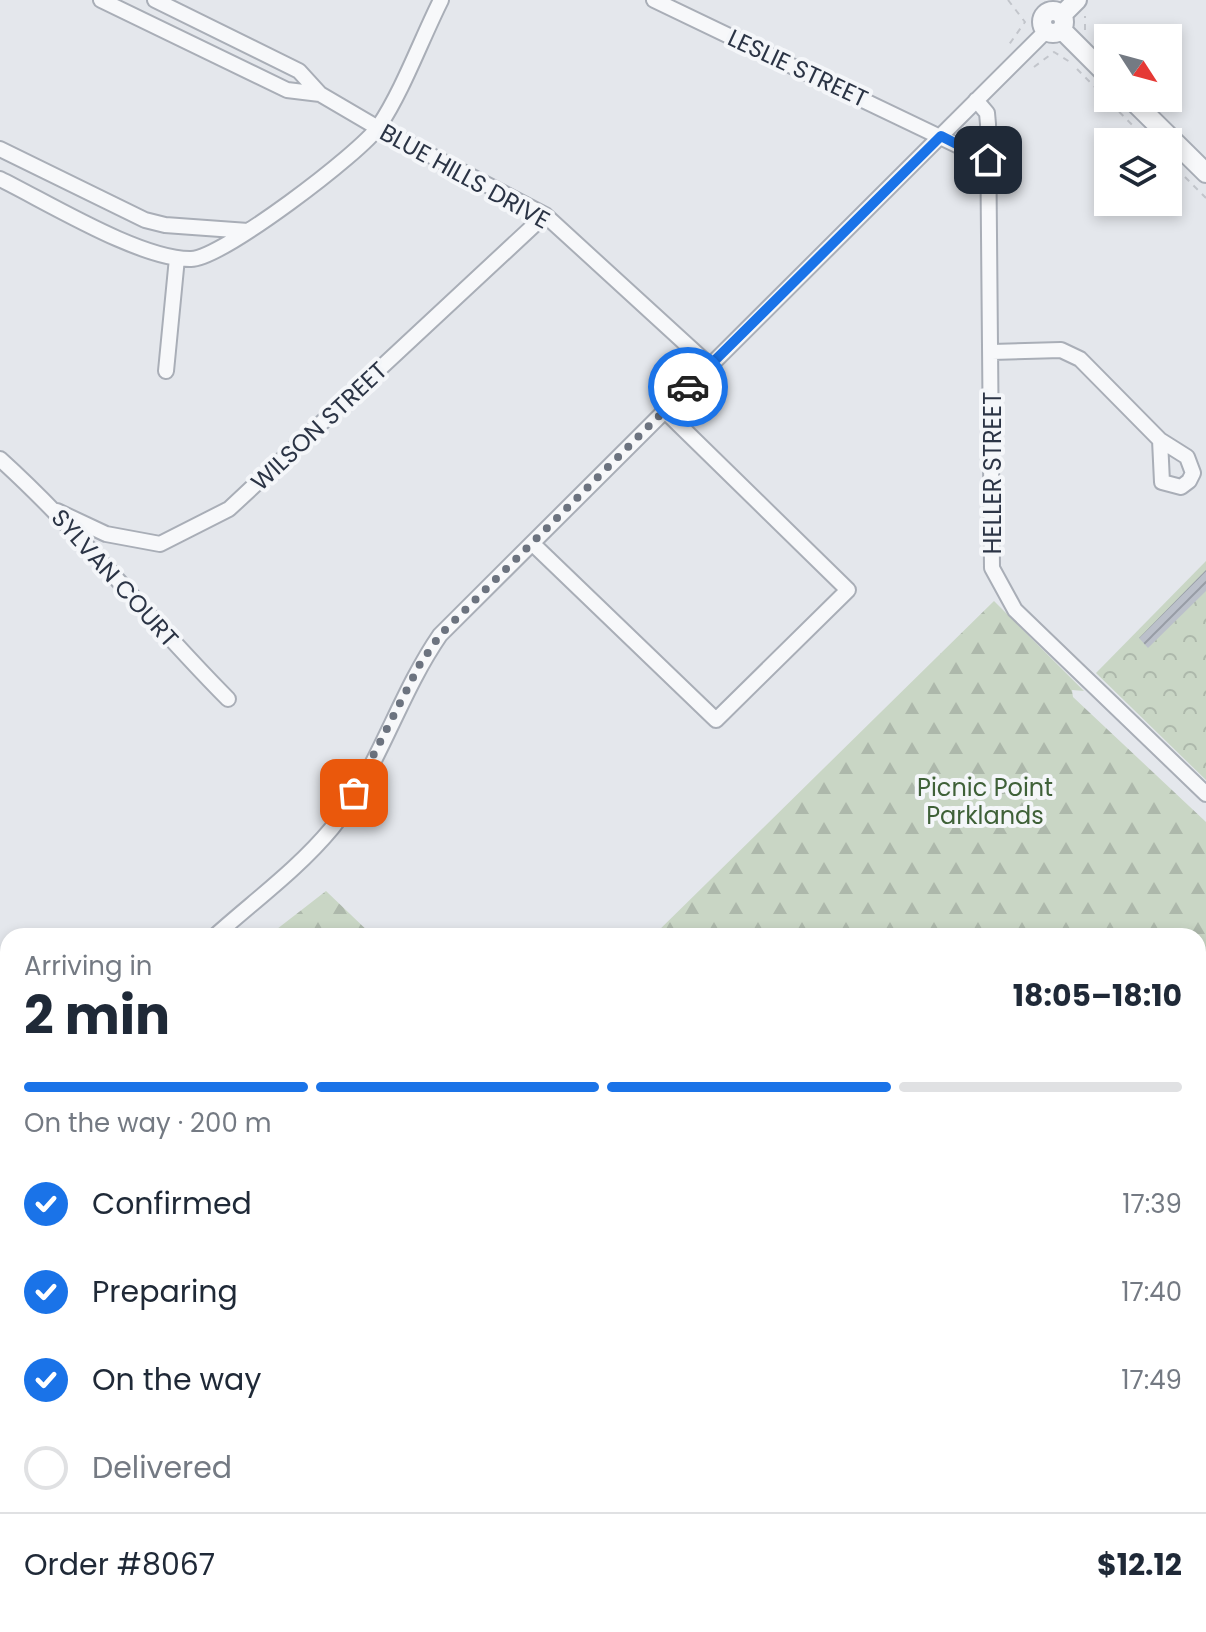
<!DOCTYPE html>
<meta charset="utf-8">
<style>
:root{--surface:#fff;--page:#f2f2f3;--text:#1f2937;--muted:#747a83;--line:#e0e1e3;--accent:#1a73e8}
body{margin:0;font-family:Poppins,sans-serif;background:var(--page);color:var(--text);height:100vh;display:flex;flex-direction:column;font-size:30px;white-space:nowrap}
*{box-sizing:border-box;margin:0}
p{font-size:26px;color:var(--muted)}
.icon{flex:none;width:44px;height:44px;fill:none;stroke:currentColor;stroke-width:2;stroke-linecap:round;stroke-linejoin:round}
.map{position:relative;flex:1;overflow:hidden}
.sheet{position:absolute;left:0px;top:928px;width:1206px;height:704px;display:flex;flex-direction:column;background:var(--surface);border-radius:24px 24px 0 0;box-shadow:0 4px 12px #0003}
.sheet>*{flex:none}
.needle{width:52px;rotate:126deg}
.controls{position:absolute;left:1094px;top:24px;display:grid;gap:16px}
.controls a{display:grid;place-items:center;width:88px;height:88px;border-radius:0px;background:var(--surface);box-shadow:0 4px 12px #0003;font-size:40px}
.pin{position:absolute;display:grid;place-items:center;width:68px;height:68px;color:#fff;margin:-34px;border-radius:16px;box-shadow:0 4px 12px #0006}
.courier{position:absolute;display:grid;place-items:center;width:80px;height:80px;margin:-40px;border:6px solid #1a73e8;border-radius:50%;background:#fff;color:#222;box-shadow:0 2px 10px #0007}
.summary em{font-style:normal;font-weight:700}
.summary div{display:flex;flex-direction:column-reverse}
.summary{display:flex;align-items:center;justify-content:space-between;height:136px;padding:0 24px}
h1{font-size:52px;font-weight:700;line-height:60px}
.bar{display:grid;grid-template-columns:repeat(4,1fr);gap:12px 8px;align-content:center;height:96px;padding:0 24px}
.bar i{height:10px;border-radius:6px;background:var(--line)}
.bar .on{background:var(--accent)}
.bar p{grid-column:span 4}
.line{display:flex;align-items:center;gap:20px;padding:0 24px;border-top:2px solid var(--line)}
.line div{flex:1}
ol{padding:0 24px;list-style:none}
li{display:flex;align-items:center;gap:24px;height:88px}
li p{margin-inline-start:auto}
li .icon{padding:8px;border-radius:50%;background:var(--accent);color:#fff;stroke-width:4}
li:last-child{color:var(--muted)}
li i{width:44px;height:44px;border:4px solid var(--line);border-radius:50%}
.map>svg:first-child{display:block}
.forest{fill:url(#forest-firs)}
.park{fill:url(#park-crowns)}
.building{fill:url(#building-hatch)}
.lines{fill:none;stroke-linecap:round;stroke-linejoin:round}
.service-casing{stroke:#a9aeb7;stroke-width:11}
.minor-casing{stroke:#a9aeb7;stroke-width:18}
.tertiary-casing{stroke:#a9aeb7;stroke-width:22}
.path{stroke:#c2c5cb;stroke-width:2;stroke-dasharray:6 6;stroke-linecap:butt}
.service{stroke:#f7f8fa;stroke-width:7}
.minor{stroke:#f7f8fa;stroke-width:14}
.tertiary{stroke:#f7f8fa;stroke-width:18}
.done{stroke:#6c737f;stroke-width:8;stroke-dasharray:0 14.4}
.route{stroke:#1a73e8;stroke-width:10}
.labels{text-anchor:middle;dominant-baseline:central;stroke-width:8;stroke-linejoin:round;paint-order:stroke}
.street-label{font-size:24px;fill:#2b3445;stroke:#f4f6f9}
.park-label{font-size:24px;fill:#3f6138;stroke:#f4f6f9}
</style>
<div class="map">
<svg width="1206" height="1632" viewBox="0 0 1206 1632">
<defs>
<pattern id="forest-firs" width="22" height="20" patternUnits="userSpaceOnUse" patternTransform="scale(2)"><rect width="22" height="20" fill="#c9d6c5"/><path d="M5 1l3.5 6h-7zM16 11l3.5 6h-7z" fill="#adb8ab"/></pattern>
<pattern id="park-crowns" width="20" height="18" patternUnits="userSpaceOnUse" patternTransform="scale(2)"><rect width="20" height="18" fill="#c9d6c5"/><path d="M2 6a3 3 0 1 1 6 0M12 15a3 3 0 1 1 6 0" fill="none" stroke="#adb8ab"/></pattern>
<pattern id="building-hatch" width="6" height="6" patternUnits="userSpaceOnUse" patternTransform="scale(2)"><rect width="6" height="6" fill="#bbc0ca"/><path d="M-1 1l2-2M0 6l6-6M5 7l2-2" fill="none" stroke="#989da6"/></pattern>
</defs>
<rect width="100%" height="100%" fill="#e4e7ec"/>
<path class="forest" d="M 994,601 L 1084,691 L 1072,690 L 1073,697 L 1206,822 L 1206,1632 L 0,1632 L 0,1146 L 8,1140 L 8,1624 L 1198,1624 L 1198,936 L 653,936 Z
M 326,891 L 373,936 L 268,936 Z"/>
<path class="park" d="M 1206,561 L 1206,780 L 1096,673 Z"/>
<path class="building" d="M 1206,570 L 1206,591 L 1148,648 L 1139,638 Z"/>
<g class="lines">
<defs>
<path id="service" d="M 1198,1007 L 1206,1003
M 244,1624 L 248,1632
M 408,1632 L 415,1624
M 540,1632 L 544,1624"/>
<path id="minor" d="M 101,0 L 287,90 L 320,94
M 155,0 L 299,71 L 320,94 L 378,128 L 545,215 L 709,365
M 654,0 L 988,160
M 976,100 L 987,113 L 988,124 L 992,568 L 1015,610 L 1206,794
M 0,149 L 145,220 L 165,225 L 248,231
M 0,179 C 47,202 141,260 191,259 C 221,259 361,153 379,126 C 403,90 421,40 441,0
M 992,352 L 1061,350 L 1080,359 L 1160,440 L 1187,457 L 1193,473 L 1189,481 L 1181,487 L 1162,482 L 1160,440
M 166,371 L 177,258
M 0,459 C 82,533 150,621 228,699
M 57,511 L 106,534 L 160,544 L 229,509 L 545,215
M 533,544 L 716,720 L 848,590 L 666,412
M 215,936 C 254,901 298,869 332,828 C 378,771 398,696 440,635 L 1046,31
M 0,1105 L 8,1101"/>
<path id="tertiary" d="M1042 22a11 11 0 1 1 22 0a11 11 0 1 1-22 0Z
M 1062,15 L 1077,0
M 1062,30 L 1108,76
M 1130,98 L 1206,173"/>
</defs>
<use href="#service" class="service-casing"/>
<use href="#minor" class="minor-casing"/>
<use href="#tertiary" class="tertiary-casing"/>
<path class="path" d="M 1008,0 L 1025,22 L 1008,46
M 1085,30 L 1085,16
M 1034,67 L 1054,52 L 1070,62
M 1077,69 L 1149,142
M 1168,160 L 1206,198
M 1198,1306 L 1206,1306
M 106,1624 L 111,1632
M 185,1624 L 193,1632
M 49,1632 L 48,1629 L 56,1632
M 732,1632 L 739,1624"/>
<use href="#service" class="service"/>
<use href="#minor" class="minor"/>
<use href="#tertiary" class="tertiary"/>
</g>
<g class="lines">
<path class="done" d="M 354,793 L 420,664 L 440,635 L 688,387"/>
<path class="route" d="M 688,387 L 941,136 L 988,160"/>
</g>
<g class="labels">
<g class="street-label">
<text transform="translate(798 68) rotate(25)">LESLIE STREET</text>
<text transform="translate(465 176) rotate(29)">BLUE HILLS DRIVE</text>
<text transform="translate(319 426) rotate(-43)">WILSON STREET</text>
<text transform="translate(992 473) rotate(-90)">HELLER STREET</text>
<text transform="translate(115 578) rotate(48)">SYLVAN COURT</text>
</g>
<g class="park-label">
<text x="985" y="787">Picnic Point<tspan x="985" dy="28">Parklands</tspan></text>
</g>
</g>
</svg>
<div class="controls">
<a><svg class="needle" viewBox="-14 -14 28 28"><path d="M0-13l5 13h-10z" fill="#e53935"/><path d="M0 13l5-13h-10z" fill="#747a83"/></svg></a>
<a><svg class="icon" aria-label="layers" viewBox="0 0 24 24"><path d="M12 4l9 5-9 5-9-5zM3 14l9 5 9-5"/></svg></a>
</div>
<div class="pin" style="left:354px;top:793px;background:#ea580c"><svg class="icon" aria-label="bag" viewBox="0 0 24 24"><path d="M5 8h14l-1 12H6zM9 8a3 3 0 0 1 6 0"/></svg></div>
<div class="pin" style="left:988px;top:160px;background:#1f2937"><svg class="icon" aria-label="home" viewBox="0 0 24 24"><path d="M3 11l9-7 9 7M6 9v11h12V9"/></svg></div>
<div class="courier" style="left:688px;top:387px"><svg class="icon" aria-label="car" viewBox="0 0 24 24"><path d="M5 17H2v-5l4-1 3-4h7l3 4 3 1v5h-3M9 17h6M6 11h13"/><circle cx="7" cy="17" r="2"/><circle cx="17" cy="17" r="2"/></svg></div>
<section class="sheet">
<div class="summary"><div><h1>2 min</h1><p>Arriving in</p></div><em>18:05–18:10</em></div>
<div class="bar"><i class="on"></i><i class="on"></i><i class="on"></i><i></i><p>On the way · 200 m</p></div>
<ol>
<li><svg class="icon" aria-label="check" viewBox="0 0 24 24"><path d="M5 12l5 5 9-10"/></svg>Confirmed<p>17:39</p></li>
<li><svg class="icon" aria-label="check" viewBox="0 0 24 24"><path d="M5 12l5 5 9-10"/></svg>Preparing<p>17:40</p></li>
<li><svg class="icon" aria-label="check" viewBox="0 0 24 24"><path d="M5 12l5 5 9-10"/></svg>On the way<p>17:49</p></li>
<li><i></i>Delivered</li>
</ol>
<div class="line" style="height:104px"><div>Order #8067</div><b>$12.12</b></div>
</section>
</div>
